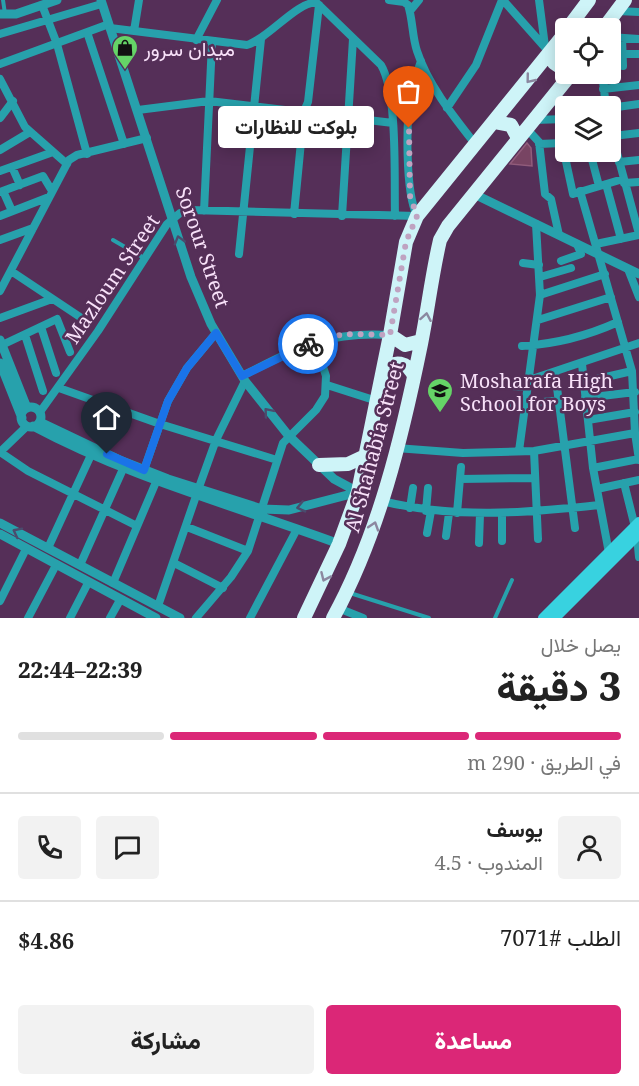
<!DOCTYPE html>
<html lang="ar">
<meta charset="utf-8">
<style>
:root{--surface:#fff;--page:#f2f2f2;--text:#222;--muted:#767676;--line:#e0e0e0;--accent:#db2777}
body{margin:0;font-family:"Noto Serif",Vazirmatn,serif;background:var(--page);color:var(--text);direction:rtl;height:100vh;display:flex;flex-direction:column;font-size:22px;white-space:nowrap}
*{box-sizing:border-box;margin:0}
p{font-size:20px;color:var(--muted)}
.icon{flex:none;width:33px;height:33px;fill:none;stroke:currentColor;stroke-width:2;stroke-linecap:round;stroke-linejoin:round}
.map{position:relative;height:618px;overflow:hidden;direction:ltr}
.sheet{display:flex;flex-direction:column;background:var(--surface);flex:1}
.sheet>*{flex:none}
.controls{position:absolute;left:555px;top:18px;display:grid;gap:12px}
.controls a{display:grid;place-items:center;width:66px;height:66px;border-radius:6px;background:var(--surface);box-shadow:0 3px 15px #0003;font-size:30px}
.pin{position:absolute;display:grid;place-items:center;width:51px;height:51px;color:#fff;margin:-62px -26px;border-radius:50% 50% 50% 0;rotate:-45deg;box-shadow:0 0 6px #0007}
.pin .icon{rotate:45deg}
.courier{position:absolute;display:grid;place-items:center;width:60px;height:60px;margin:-30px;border:4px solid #1a73e8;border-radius:50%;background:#fff;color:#222;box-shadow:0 2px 8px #0007}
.bubble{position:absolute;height:42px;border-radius:6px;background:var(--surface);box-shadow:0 3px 15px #0003;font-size:20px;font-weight:800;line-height:42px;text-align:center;direction:rtl}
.head em{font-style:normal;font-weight:800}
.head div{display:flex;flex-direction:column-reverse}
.head{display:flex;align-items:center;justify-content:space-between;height:102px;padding:0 18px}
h1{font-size:39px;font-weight:800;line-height:45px}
.bar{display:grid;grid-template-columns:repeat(4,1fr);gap:9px 6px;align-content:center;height:72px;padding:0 18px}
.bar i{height:8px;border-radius:4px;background:var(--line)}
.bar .active{background:var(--accent)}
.bar p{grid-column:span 4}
.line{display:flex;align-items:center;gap:15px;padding:0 18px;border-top:2px solid var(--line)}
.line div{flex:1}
.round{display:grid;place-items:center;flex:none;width:63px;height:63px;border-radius:6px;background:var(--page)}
.cta{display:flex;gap:12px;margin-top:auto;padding:12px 18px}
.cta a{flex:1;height:69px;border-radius:6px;background:var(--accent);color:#fff;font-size:24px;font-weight:800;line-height:69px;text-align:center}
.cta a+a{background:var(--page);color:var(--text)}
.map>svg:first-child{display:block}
.building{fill:#784463;stroke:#915c7b;stroke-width:1.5}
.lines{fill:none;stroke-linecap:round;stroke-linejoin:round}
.service{stroke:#27a1ac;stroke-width:4}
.minor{stroke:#27a1ac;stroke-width:8}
.tertiary{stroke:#27a1ac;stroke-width:9}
.secondary{stroke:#38d2e0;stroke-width:10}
.trunk{stroke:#cef4f8;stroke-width:14}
.oneway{stroke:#8b88a0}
.oneway2{stroke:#4a4c6d}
.done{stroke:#bfa3c1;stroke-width:6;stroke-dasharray:0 10.8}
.route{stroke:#1a73e8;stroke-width:8}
.labels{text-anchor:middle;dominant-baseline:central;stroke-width:5;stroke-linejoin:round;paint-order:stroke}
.poi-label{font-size:20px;fill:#f8e1f9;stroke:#552f58;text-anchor:start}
.street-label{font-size:20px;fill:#f8e1f9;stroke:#552f58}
</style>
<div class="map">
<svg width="639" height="618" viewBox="0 0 639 618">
<rect width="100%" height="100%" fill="#552f58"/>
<path class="building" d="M 527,143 L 531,148 L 532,166 L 510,164 Z"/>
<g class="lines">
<path class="service" d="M 3,0 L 5,14
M 113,240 L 144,258
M 350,593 L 429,618
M 495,618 L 512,580"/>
<path class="minor" d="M 389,0 L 404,2 L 408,5 C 413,20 412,36 417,51 C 428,85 454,117 476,145
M 503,0 L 550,53
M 539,0 L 545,46
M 42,5 L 57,44 L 87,154
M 410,11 L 419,0
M 617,11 L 639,12
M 110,28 L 247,45 C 268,39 298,0 317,3 L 381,65 C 398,93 394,181 395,216
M 134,31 L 139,0
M 87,32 L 124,144
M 0,34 L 98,5
M 610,37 L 639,39
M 622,38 L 623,66
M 196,40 L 217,0
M 623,54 L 639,54
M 0,64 L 109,24
M 602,74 L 606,106
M 0,79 L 25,127 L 67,164
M 603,89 L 639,85
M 549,102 L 578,100 L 580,106
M 447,108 L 476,65 L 502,0
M 610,108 L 639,104
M 138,110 L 209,101 L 393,123
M 0,118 L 13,101
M 534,120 L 566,119
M 610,127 L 639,234
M 527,129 L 539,142 L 545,194 L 551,199 L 559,235
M 613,136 L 639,133
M 539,144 L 562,143 L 573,194 L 623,179
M 0,150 L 30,132
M 590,152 L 599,186
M 564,154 L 575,152
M 619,162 L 639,160
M 12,167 L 20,185
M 0,171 L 53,152
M 624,183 L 639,182
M 606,184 L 621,239
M 3,191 L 12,211
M 580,191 L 632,371 L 635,433 L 639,460
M 0,192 L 43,176 L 52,191
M 204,211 L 212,43
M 294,214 L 304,111 L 308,102 L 319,5
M 0,216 L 49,197
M 342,216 L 353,39
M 0,240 L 33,228
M 596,244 L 639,235
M 239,254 L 261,39
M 561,261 L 581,254 L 577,244
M 523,263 L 539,265
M 628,269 L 639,297
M 11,271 L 83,319
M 540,277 L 571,268
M 0,291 L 69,160 L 77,155 L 147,138
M 540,295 L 605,274
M 0,318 L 52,299
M 538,320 L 611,297
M 41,327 L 56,373
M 25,335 L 43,391
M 2,345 L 57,319 L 70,352
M 522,346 C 556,344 587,336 618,322
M 582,364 L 593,468 L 609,553
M 555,372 L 575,528
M 242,376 C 297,348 327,331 390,335
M 529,380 L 639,343
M 584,382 L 632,371
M 327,385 L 377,401
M 497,385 L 528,387
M 59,388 L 160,424 L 277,460
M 585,398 L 635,392
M 496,408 L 559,400
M 40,412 L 98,331 L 167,224 L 180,213 L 189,210 L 417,216 C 405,191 406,120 411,92 C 413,81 418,71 421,61
M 588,420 L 635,412
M 396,448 L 463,453 L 534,451 L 635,433
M 519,451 L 540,295 L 536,224
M 534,451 L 538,539
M 0,452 L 28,471 L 137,526
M 0,452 L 27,426
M 593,468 L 639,459
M 144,470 L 168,401 L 187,368 L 216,333
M 460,479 L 535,478
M 624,483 L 635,527
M 597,489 L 639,480
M 198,490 L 216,440 L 245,381
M 382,501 C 454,519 526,513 599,505
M 410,508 L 413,488
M 426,511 L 428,488
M 457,513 L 461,467
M 502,513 L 502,541
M 187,527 L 248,551
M 427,533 L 431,511
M 446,536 L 449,513
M 637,536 L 639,557
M 479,543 L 480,514
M 48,548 L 91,455
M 174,563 L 223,588
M 80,565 L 123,469
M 113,583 L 156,482
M 0,601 L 26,549
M 158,606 L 196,496
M 338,608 L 363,618
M 28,618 L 56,565
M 70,618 L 88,583
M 110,618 L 120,600
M 196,618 L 231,577 L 248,551 L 283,443 L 316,410 L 325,396 L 326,376 L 315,342
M 250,618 L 297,529"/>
<path class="tertiary" d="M 101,0 L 191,277 L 211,324 L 245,381 L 288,435 L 334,479 L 358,492
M 0,14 L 16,14 L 57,0
M 474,194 L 639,274
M 0,340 L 27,408
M 0,363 L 22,418
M21 417a10 10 0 1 1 20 0a10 10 0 1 1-20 0Z
M 40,422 L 122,461 L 168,479 L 262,509 L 289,510 L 355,493
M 33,426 C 130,478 236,506 339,544
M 0,523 L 180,618
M 0,534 L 156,618"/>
<path class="secondary" d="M 543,618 L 639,522
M 555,618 L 639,534"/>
<path class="trunk" d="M 568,28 L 589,0
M 604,28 L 625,0
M 550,53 L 554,63 L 566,71
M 495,122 L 511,125 L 518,138
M 390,335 L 405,345 L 421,341
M 384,371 C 394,359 408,362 414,376
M 319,465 L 348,464 L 365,456
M 304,618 L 339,544 L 358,492 L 390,335 L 406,242 L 417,216 L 566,32
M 333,618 C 379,534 402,437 421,344 C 428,309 432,274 440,240 L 448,226 L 571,74"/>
</g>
<defs><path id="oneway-chevron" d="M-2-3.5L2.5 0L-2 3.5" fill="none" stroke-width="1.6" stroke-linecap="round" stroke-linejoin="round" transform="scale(1.5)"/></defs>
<g class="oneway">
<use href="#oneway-chevron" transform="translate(530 79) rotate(129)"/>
<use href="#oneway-chevron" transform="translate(426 317) rotate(-80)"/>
<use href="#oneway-chevron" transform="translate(374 526) rotate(-72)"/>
<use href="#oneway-chevron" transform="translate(325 577) rotate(114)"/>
</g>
<g class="oneway2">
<use href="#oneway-chevron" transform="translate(179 240) rotate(-106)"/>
<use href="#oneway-chevron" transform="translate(268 412) rotate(-130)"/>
<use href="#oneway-chevron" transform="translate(301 507) rotate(167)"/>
<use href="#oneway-chevron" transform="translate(17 532) rotate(-153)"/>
</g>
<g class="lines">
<path class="done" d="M 308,344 L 344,334 L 390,335 L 406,242 L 417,216 L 410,196 L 409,128"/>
<path class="route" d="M 107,454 L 144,470 L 168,401 L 187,368 L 216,333 L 242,376 L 308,344"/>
</g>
<defs>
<symbol id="shop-pin" viewBox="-11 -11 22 30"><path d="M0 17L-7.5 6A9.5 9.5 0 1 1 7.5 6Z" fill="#65d467" stroke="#552f58"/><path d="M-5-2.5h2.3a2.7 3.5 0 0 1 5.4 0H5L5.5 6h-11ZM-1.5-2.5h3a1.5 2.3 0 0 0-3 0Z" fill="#111"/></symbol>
<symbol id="school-pin" viewBox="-11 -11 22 30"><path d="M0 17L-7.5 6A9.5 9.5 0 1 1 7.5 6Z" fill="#65d467" stroke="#552f58"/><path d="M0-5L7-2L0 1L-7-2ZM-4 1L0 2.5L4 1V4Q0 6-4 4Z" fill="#111"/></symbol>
</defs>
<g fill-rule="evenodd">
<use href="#shop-pin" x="110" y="33" width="30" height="40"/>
<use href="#school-pin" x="425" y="376" width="30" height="40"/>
</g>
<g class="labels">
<g class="poi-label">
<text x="144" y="48">ميدان سرور</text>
<text x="460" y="380">Mosharafa High<tspan x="460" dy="23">School for Boys</tspan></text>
</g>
<g class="street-label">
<text transform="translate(203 247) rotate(71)">Sorour Street</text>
<text transform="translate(112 279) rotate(-56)">Mazloum Street</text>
<text transform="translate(374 447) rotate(-75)">Al Shahabia Street</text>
</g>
</g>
</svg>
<div class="controls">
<a><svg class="icon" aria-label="locate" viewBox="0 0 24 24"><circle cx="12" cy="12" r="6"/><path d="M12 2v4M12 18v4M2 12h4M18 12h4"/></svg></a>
<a><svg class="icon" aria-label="layers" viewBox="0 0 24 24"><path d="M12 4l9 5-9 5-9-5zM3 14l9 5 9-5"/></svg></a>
</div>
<div class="pin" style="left:409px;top:128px;background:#ea580c"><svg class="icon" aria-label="bag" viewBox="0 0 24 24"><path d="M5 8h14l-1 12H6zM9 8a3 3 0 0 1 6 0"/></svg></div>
<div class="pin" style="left:107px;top:454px;background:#1f2937"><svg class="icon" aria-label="home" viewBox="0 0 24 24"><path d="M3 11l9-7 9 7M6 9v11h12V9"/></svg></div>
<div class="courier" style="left:308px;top:344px"><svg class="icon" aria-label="bike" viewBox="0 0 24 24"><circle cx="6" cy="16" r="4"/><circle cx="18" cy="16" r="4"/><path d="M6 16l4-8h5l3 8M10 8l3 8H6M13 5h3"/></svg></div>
<div class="bubble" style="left:218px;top:106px;width:156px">بلوكت للنظارات</div>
</div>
<section class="sheet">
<div class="head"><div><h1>3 دقيقة</h1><p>يصل خلال</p></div><em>22:39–22:44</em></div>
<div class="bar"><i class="active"></i><i class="active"></i><i class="active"></i><i></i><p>في الطريق · 290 m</p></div>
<div class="line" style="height:108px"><a class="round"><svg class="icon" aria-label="person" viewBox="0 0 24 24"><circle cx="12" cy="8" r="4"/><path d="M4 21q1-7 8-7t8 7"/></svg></a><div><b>يوسف</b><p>المندوب · 4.5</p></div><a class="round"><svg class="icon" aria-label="chat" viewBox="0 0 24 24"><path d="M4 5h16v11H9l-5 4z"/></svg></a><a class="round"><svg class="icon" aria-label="phone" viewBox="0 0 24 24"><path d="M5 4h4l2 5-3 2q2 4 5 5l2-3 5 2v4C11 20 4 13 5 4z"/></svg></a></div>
<div class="line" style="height:78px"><div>الطلب #7071</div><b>$4.86</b></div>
<div class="cta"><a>مساعدة</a><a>مشاركة</a></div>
</section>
